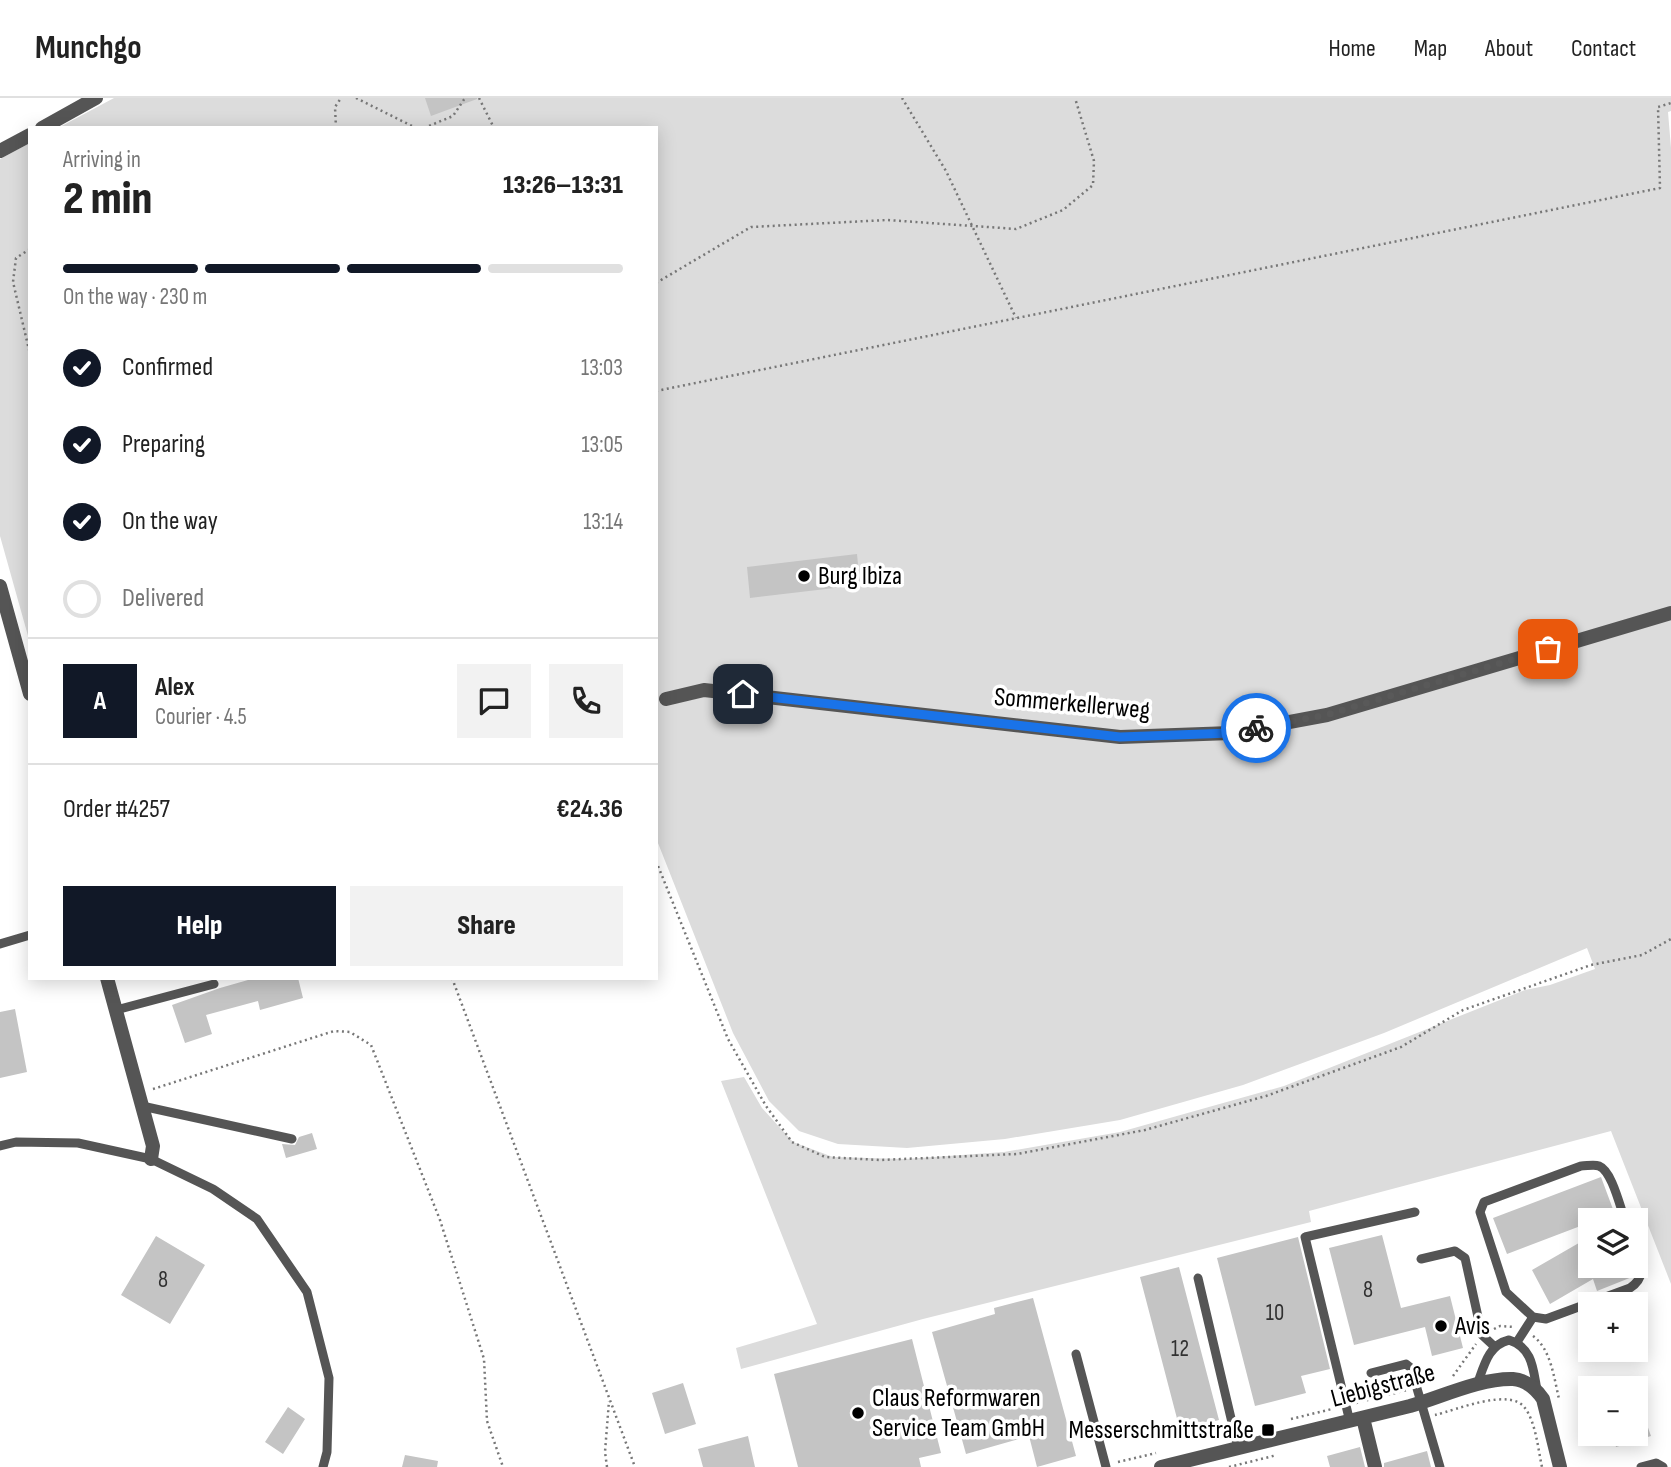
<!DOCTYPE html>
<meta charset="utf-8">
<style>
:root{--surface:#fff;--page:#f2f2f2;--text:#222;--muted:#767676;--line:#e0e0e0;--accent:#111827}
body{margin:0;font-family:"Sofia Sans Condensed",sans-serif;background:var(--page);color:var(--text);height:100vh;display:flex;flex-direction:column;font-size:26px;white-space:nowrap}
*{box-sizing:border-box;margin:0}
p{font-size:23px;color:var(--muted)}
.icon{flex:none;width:38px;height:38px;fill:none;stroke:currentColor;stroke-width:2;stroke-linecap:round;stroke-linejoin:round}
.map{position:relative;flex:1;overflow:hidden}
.drawer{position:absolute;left:28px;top:28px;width:630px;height:854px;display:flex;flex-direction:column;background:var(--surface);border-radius:0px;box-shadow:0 4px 18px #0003}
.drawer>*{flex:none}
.controls{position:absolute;left:1578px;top:1110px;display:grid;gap:14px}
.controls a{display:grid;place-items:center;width:70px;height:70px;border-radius:0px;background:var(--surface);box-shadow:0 4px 18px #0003;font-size:35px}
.pin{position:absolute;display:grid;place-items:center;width:60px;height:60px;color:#fff;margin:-30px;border-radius:14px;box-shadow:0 4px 10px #0006}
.courier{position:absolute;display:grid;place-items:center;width:70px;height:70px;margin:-35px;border:5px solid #1a73e8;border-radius:50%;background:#fff;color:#222;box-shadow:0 2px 9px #0007}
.head em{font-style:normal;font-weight:800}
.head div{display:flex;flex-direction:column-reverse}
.head{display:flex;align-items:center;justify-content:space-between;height:119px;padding:0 35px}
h1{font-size:46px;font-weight:800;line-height:52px}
.bar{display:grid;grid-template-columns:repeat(4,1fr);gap:10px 7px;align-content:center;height:84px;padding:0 35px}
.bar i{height:9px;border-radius:5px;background:var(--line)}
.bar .current{background:var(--accent)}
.bar p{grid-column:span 4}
.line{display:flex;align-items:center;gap:18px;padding:0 35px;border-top:2px solid var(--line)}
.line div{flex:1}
.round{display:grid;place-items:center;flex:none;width:74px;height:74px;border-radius:0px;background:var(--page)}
ol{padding:0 35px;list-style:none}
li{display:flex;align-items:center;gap:21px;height:77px}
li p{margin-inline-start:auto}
li .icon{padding:7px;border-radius:50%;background:var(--accent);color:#fff;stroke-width:4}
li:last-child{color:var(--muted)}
li i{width:38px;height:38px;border:4px solid var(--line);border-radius:50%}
.action{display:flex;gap:14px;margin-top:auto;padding:14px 35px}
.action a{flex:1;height:80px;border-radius:0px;background:var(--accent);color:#fff;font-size:28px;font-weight:800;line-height:80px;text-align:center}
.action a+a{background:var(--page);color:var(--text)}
header{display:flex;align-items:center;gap:42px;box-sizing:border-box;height:98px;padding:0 35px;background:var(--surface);border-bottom:2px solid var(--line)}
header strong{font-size:33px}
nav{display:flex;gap:38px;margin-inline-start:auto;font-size:24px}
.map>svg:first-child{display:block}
.green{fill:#dcdcdc}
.building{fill:#c4c4c4}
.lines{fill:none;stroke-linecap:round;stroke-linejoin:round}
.path{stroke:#777;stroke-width:2.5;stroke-dasharray:2 3.5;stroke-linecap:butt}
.lane{stroke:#555;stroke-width:9}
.street{stroke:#555;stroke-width:14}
.done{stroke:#595959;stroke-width:7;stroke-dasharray:0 12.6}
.route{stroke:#1a73e8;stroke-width:9}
.poi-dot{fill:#000;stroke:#fff;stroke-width:2.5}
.labels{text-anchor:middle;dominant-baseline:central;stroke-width:7;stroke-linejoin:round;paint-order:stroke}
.number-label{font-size:23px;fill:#313131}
.poi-label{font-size:26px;fill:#000;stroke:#fff;text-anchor:start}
.street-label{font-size:26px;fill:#000;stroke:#fff}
</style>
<header>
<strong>Munchgo</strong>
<nav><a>Home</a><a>Map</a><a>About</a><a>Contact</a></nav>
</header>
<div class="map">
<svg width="1671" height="1369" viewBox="0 0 1671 1369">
<rect width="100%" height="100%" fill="#fff"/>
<path class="green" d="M 114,0 L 1671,0 L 1671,13 L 1668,14 L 1671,50 L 1671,1186 L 1611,1033 L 1309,1113 L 1311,1124 L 923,1221 L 741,1271 L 736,1250 L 817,1226 L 721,983 L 744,979 L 762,1010 L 793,1044 L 833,1059 L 905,1061 L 1004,1054 L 1120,1034 L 1284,988 L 1525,892 L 1550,887 L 1595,871 L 1587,850 L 1384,935 L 1243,987 L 1120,1022 L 1005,1041 L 907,1050 L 838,1046 L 799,1033 L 769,1003 L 733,935 L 656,740 L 656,30 L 58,30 Z
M 30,45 L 30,545 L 0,438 L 0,61 Z"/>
<path class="building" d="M 425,0 L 477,0 L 477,1 L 431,18 Z
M 857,456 L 860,487 L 750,500 L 747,469 Z
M 255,880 L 298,880 L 303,900 L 260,912 L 258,903 L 206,917 L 212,936 L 185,945 L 172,907 L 220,890 Z
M 15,911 L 27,974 L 0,980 L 0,914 Z
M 312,1035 L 317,1051 L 286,1060 L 282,1046 L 295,1047 L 299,1039 Z
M 1601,1079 L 1617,1122 L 1605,1122 L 1603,1119 L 1591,1122 L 1591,1124 L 1507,1156 L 1493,1120 Z
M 1382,1137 L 1401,1210 L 1450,1198 L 1463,1250 L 1432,1258 L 1425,1229 L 1354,1247 L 1329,1150 Z
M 156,1138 L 205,1167 L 170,1226 L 121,1197 Z
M 1591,1138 L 1591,1167 L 1633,1167 L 1632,1179 L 1597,1193 L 1593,1181 L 1550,1206 L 1532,1172 Z
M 1298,1139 L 1330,1271 L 1301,1278 L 1306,1295 L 1255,1308 L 1217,1160 Z
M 1179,1169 L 1219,1322 L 1180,1332 L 1140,1179 Z
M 1033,1200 L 1076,1358 L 1037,1369 L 1029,1338 L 966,1356 L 932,1234 L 995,1216 L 994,1210 Z
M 912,1241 L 941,1355 L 919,1360 L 921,1369 L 798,1369 L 774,1276 Z
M 683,1285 L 696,1326 L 665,1336 L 652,1295 Z
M 1639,1304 L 1651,1338 L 1616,1349 L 1612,1335 L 1636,1335 L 1636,1305 Z
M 288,1309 L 305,1321 L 283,1356 L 265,1344 Z
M 748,1338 L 755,1369 L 703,1369 L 698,1351 Z
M 1360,1349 L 1365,1369 L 1330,1369 L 1327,1358 Z
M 1427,1353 L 1431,1369 L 1384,1369 L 1384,1365 Z
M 405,1357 L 438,1363 L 437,1369 L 402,1369 Z"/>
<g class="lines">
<path class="path" d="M 356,0 L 416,30
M 479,0 L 494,30
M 902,0 L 946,73 L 1016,220
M 336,30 L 335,9 L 341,0
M 424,30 L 453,18 L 465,0
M 30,151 L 16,160 L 13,184 L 30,256
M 656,185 L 751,129 L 887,122 L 1016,131 L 1063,112 L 1093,87 L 1094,63 L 1075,0
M 656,293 L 1660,90 L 1658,9 L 1671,5
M 656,763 L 728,941 L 766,1008 L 792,1044 L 825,1059 L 880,1062 L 1017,1056 L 1145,1032 L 1266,998 L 1401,949 L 1463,912 L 1591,867 L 1642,857 L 1671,841
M 452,880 L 635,1369
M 153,991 L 334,933 L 350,934 L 371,947 L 440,1122 L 484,1261 L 487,1323 L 503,1369
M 1494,1231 L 1500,1228 L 1515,1229
M 1533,1238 C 1551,1251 1554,1280 1559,1301
M 1453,1278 L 1476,1246
M 1356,1305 L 1407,1292
M 1435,1317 C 1456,1312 1510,1289 1525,1310 C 1536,1325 1538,1351 1542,1369
M 1291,1321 L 1336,1310
M 1118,1364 L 1156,1355
M 607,1369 L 605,1354 L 609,1303
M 1229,1369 L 1277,1357"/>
<path class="lane" d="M 0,846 L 30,837
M 116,912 L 214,886
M 142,1008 L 292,1041
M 0,1048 L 16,1044 L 78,1045 L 151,1061 L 213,1091 L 257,1121 L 307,1194 L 329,1280 L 327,1354 L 323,1369
M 1421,1161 L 1455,1153 L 1465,1160 L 1482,1237 L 1495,1249
M 1198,1180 L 1238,1350
M 1533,1219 L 1546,1221 L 1630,1190 C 1645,1180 1642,1170 1636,1155
M 1517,1244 L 1533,1219 L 1506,1194 L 1480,1114 L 1484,1104 L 1581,1068 C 1587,1068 1594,1066 1599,1068 C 1612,1073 1620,1109 1625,1122
M 1076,1256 L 1106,1369
M 1371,1275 L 1406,1266 L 1411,1270 L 1440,1369
M 1477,1287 C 1484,1268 1488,1247 1509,1242 C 1533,1250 1533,1271 1537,1292
M 1350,1324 L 1305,1139 L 1415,1114
M 1641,1369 L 1656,1365 L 1663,1369"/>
<path class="street" d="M 42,30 L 96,0
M 0,53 L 30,37
M 0,488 L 30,596
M 666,601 L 704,592 L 1120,639 L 1231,635 L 1327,617 L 1671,515
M 107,880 L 153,1048 L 151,1061
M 1363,1320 L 1375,1369
M 1161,1369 C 1244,1348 1327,1329 1410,1308 C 1441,1299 1481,1280 1513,1281 C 1526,1282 1536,1291 1543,1301 L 1560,1369"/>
</g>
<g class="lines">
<path class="done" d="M 1256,630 L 1326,617 L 1548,551"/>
<path class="route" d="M 743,596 L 1120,639 L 1231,635 L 1256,630"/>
</g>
<g class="poi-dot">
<circle cx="804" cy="478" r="7"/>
<circle cx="1441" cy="1228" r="7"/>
<circle cx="858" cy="1315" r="7"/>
<rect x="1261" y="1325" width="14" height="14" rx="3.5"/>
</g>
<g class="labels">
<g class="number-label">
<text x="163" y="1182">8</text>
<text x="1368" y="1192">8</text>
<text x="1275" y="1215">10</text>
<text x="1180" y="1251">12</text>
</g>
<g class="poi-label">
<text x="818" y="478">Burg Ibiza</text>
<text x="1455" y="1228">Avis</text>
<text x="872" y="1300">Claus Reformwaren<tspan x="872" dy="30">Service Team GmbH</tspan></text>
<text x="1254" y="1332" text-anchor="end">Messerschmittstraße</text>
</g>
<g class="street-label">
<text transform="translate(1072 606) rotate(5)">Sommerkellerweg</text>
<text transform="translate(1383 1288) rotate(-15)">Liebigstraße</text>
</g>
</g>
</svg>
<div class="controls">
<a><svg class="icon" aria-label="layers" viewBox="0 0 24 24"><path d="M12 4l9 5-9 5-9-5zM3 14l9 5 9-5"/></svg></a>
<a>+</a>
<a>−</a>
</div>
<div class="pin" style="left:1548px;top:551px;background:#ea580c"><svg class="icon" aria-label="bag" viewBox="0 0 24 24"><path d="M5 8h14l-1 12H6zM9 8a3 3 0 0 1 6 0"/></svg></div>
<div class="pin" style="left:743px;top:596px;background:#1f2937"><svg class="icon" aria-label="home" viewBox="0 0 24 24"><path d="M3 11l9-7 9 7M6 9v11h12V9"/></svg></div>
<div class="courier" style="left:1256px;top:630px"><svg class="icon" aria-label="bike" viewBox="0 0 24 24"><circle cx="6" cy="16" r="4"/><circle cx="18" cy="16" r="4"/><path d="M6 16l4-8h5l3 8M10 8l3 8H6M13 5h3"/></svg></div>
<section class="drawer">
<div class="head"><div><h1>2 min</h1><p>Arriving in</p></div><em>13:26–13:31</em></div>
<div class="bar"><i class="current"></i><i class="current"></i><i class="current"></i><i></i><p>On the way · 230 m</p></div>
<ol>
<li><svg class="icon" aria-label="check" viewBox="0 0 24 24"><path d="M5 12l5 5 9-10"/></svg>Confirmed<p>13:03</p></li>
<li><svg class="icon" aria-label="check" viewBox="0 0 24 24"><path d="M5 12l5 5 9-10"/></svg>Preparing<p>13:05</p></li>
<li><svg class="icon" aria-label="check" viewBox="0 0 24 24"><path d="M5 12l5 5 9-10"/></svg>On the way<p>13:14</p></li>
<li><i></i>Delivered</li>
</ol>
<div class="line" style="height:126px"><b class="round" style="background:var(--accent);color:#fff">A</b><div><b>Alex</b><p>Courier · 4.5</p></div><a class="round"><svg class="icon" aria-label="chat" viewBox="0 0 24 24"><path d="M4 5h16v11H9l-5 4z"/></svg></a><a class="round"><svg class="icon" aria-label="phone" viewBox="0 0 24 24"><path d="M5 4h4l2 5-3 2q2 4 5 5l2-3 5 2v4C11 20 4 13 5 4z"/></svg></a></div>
<div class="line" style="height:91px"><div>Order #4257</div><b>€24.36</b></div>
<div class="action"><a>Help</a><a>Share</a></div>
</section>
</div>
